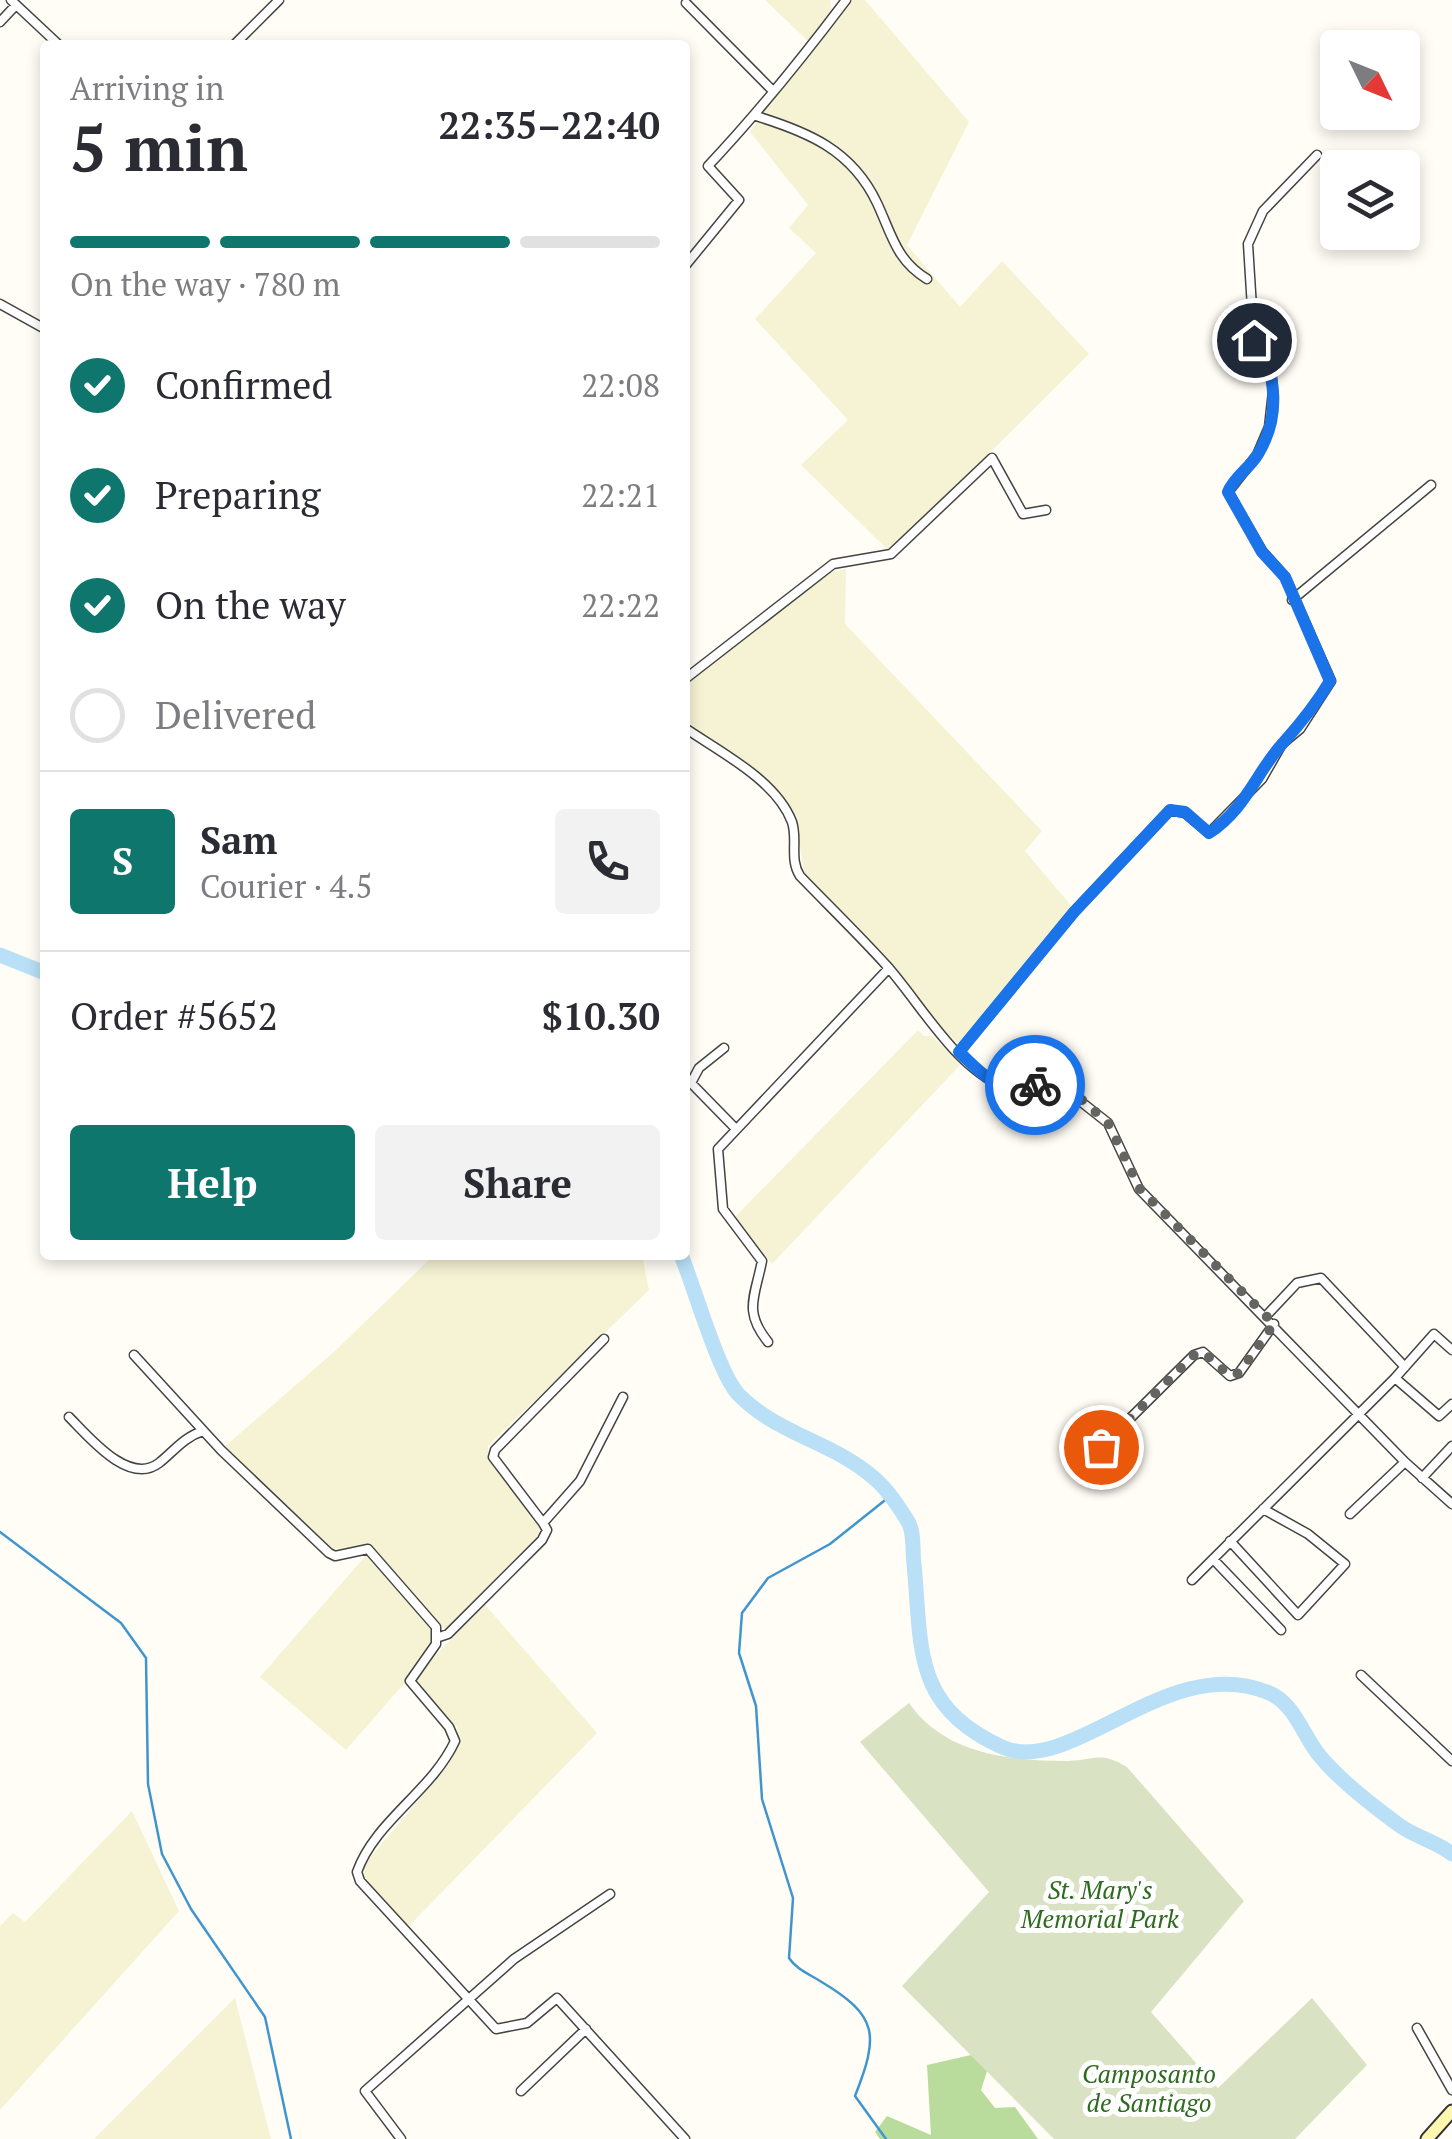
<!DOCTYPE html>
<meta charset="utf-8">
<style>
:root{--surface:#fff;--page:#f2f2f3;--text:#2b2b33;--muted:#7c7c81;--line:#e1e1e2;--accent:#0f766e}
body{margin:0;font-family:"PT Serif",serif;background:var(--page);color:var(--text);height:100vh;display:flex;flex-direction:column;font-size:38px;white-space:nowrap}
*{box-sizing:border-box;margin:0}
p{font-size:32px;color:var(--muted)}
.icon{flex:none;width:55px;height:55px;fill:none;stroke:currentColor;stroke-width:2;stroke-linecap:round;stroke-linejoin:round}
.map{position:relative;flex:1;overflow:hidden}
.side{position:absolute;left:40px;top:40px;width:650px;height:1220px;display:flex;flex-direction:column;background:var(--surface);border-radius:10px;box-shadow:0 5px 15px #0003}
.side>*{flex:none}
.needle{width:65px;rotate:133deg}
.controls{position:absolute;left:1320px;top:30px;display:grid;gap:20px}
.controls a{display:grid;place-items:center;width:100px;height:100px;border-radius:10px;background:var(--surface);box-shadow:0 5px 15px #0003;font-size:50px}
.pin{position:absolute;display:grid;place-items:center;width:85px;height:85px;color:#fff;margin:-42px;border:5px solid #fff;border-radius:50%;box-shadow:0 2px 10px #0007}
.courier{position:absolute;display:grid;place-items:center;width:100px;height:100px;margin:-50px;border:8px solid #1a73e8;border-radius:50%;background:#fff;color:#222;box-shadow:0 2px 12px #0007}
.head em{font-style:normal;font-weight:600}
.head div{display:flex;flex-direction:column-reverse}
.head{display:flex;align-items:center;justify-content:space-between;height:170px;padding:0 30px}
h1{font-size:65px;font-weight:600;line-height:75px}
.bar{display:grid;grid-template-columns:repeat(4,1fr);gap:15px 10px;align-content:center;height:120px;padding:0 30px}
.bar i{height:12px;border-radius:8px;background:var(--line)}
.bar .active{background:var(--accent)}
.bar p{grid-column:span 4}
.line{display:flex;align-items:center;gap:25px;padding:0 30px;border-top:2px solid var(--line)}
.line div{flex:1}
.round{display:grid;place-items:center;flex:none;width:105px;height:105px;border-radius:10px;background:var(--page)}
ol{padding:0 30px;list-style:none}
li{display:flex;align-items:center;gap:30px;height:110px}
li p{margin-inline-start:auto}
li .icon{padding:10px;border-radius:50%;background:var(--accent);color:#fff;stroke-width:4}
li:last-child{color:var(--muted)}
li i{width:55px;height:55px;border:5px solid var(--line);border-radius:50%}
.button{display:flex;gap:20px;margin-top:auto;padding:20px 30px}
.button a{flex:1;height:115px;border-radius:10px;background:var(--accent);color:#fff;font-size:40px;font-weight:600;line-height:115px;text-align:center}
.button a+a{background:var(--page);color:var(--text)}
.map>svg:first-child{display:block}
.farmland{fill:#f6f3d4}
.forest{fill:#b9dc9c}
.cemetery{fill:#d9e3c4}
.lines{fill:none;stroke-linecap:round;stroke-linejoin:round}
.stream{stroke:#3f96cf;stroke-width:2.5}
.river{stroke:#b9e0f7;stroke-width:15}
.street-casing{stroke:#444;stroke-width:11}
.secondary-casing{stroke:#333;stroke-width:15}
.street{stroke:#fff;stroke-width:8}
.secondary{stroke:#fff6b0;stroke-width:11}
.done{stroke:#646461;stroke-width:10;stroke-dasharray:0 18}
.route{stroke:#1a73e8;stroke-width:12}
.labels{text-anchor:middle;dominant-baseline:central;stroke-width:10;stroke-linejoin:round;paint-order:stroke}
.park-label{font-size:25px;font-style:italic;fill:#2f6b1f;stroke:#fff}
</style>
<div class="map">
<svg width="1452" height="2139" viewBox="0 0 1452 2139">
<rect width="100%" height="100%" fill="#fffdf5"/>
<path class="farmland" d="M 765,0 L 830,0 L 832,12 L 809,42 Z
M 853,0 L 865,0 L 969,122 L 907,245 L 960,307 L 1002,261 L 1089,354 L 890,552 L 801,465 L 848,420 L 755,319 L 816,253 L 789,228 L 808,205 L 750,132 L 775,91 Z
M 846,569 L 845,624 L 1042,831 L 1025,851 L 1073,908 L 960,1046 L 936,1022 L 892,964 L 804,872 L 796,820 L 779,793 L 749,765 L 685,722 L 685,685 L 822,575 Z
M 918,1030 L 924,1036 L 932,1036 L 961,1064 L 772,1264 L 735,1217 Z
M 434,1255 L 642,1255 L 649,1290 L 488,1446 L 489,1459 L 542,1531 L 445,1630 L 371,1546 L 331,1550 L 223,1448 L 335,1351 Z
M 368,1553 L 435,1631 L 433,1642 L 408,1679 L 346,1750 L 260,1677 Z
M 485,1605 L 597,1733 L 409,1926 L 363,1877 L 364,1865 L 451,1761 L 459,1742 L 457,1727 L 418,1687 L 416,1675 Z
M 132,1811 L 179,1911 L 0,2110 L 0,1926 L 13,1913 L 25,1922 Z
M 235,1998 L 271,2139 L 94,2139 Z"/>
<path class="forest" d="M 971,2055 L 988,2068 L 981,2090 L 995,2108 L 1015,2107 L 1038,2139 L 880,2139 L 875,2132 L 887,2116 L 931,2135 L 927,2065 Z"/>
<path class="cemetery" d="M 909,1703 C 944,1754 1010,1761 1068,1761 C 1097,1760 1099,1751 1127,1767 L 1244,1901 L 1151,2012 L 1218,2088 L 1312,1998 L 1367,2065 L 1295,2139 L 1054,2139 L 902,1986 L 989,1892 L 860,1742 Z"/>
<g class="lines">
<path class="stream" d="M 0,1532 L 121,1623 L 146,1658 L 148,1784 L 162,1854 L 191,1909 L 265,2017 L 291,2139
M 886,2139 L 855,2096 C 879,2035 879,2016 820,1981 C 809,1974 796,1969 789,1958 L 793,1898 L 762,1799 L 756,1706 L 739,1653 L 742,1613 L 768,1578 L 830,1544 L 889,1497"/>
<path class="river" d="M 0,955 L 45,973
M 681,1255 C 694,1286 719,1375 739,1395 C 777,1434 835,1443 874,1478 C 886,1488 899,1507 907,1520 C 915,1531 912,1551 914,1564 C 922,1648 912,1706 1002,1747 C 1071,1778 1167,1652 1267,1692 C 1295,1703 1302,1734 1319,1755 C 1339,1780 1373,1806 1399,1825 C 1415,1837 1436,1841 1452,1854"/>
<defs>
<path id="street" d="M 11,0 L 59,45
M 686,3 L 771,89
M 0,22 L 16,5
M 234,45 L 279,0
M 756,116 C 808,132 852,150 877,203 C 892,235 896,260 927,279
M 685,266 L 739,200 L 708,166 C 757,114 803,57 846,0
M 0,304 L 45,329
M 1292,600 L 1431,485
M 685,679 L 833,564 L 891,554 L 992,458 L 1023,514 L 1046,510
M 685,728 C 720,752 776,780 792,822 C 798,840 789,859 800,876 C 829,906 859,935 887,966 C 924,1008 957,1072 1013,1091 L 1056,1082 L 1108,1123 L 1139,1189 L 1405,1462 L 1452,1504
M 724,1048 L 699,1068 L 691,1083 L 736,1129
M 959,1052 L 1074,912 L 1170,810 L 1185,813 L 1209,833 L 1262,779 L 1282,744 L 1300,729 L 1331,681 L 1285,577 L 1262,551 L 1228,492 L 1257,455 L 1269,427 L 1273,391 L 1271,368 L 1254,340 L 1248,244 L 1263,211 L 1317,155
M 1266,1316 L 1297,1283 L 1321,1278 L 1405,1367
M 768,1342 C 743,1311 755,1297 762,1261 L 723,1209 L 718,1149 L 889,968
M 1452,1350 L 1434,1334 L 1395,1378 L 1439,1416 L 1452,1404
M 134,1355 L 221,1450 L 329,1553 L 335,1556 L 368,1549 L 436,1627 L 436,1644 L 410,1681 L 449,1727 L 455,1741 C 432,1791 375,1821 357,1872 L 360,1881 L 496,2029 L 527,2023 L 557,1998 L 685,2139
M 69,1417 C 89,1437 129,1486 159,1463 C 174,1451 184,1437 203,1431
M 1078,1470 L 1194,1355 L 1203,1352 L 1230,1376 L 1239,1373 L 1274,1324
M 1422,1478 L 1452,1446
M 1350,1514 L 1405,1462
M 543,1523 L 580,1481 L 623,1397
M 1230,1541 L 1298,1615 L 1345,1564 L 1308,1534 L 1263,1509
M 1213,1559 L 1281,1630
M 1192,1580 L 1395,1378
M 439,1637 L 448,1634 L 542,1540 L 547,1530 L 543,1523 L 493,1457 L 495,1450 L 604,1339
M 1361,1675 L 1452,1761
M 1417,2028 L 1452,2090
M 521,2091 L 586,2029
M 401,2139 L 365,2091 L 514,1959 L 610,1894"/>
<path id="secondary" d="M 1427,2139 L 1452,2111"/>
</defs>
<use href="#street" class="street-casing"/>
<use href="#secondary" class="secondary-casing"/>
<use href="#street" class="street"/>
<use href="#secondary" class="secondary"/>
</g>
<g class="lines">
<path class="done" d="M 1035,1085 L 1050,1081 L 1064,1084 L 1108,1123 L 1140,1189 L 1274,1324 L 1239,1373 L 1230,1376 L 1203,1352 L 1194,1355 L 1101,1447"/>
<path class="route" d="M 1035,1085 C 1001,1098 983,1074 959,1052 L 1074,912 L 1170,810 L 1185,812 L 1209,833 C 1246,809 1257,771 1283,743 C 1301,723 1316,704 1330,681 L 1285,577 L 1262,552 L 1228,492 C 1234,477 1250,468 1258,454 C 1280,418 1278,373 1254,340"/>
</g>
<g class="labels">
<g class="park-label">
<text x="1100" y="1889">St. Mary's<tspan x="1100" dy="29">Memorial Park</tspan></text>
<text x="1149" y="2073">Camposanto<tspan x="1149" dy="29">de Santiago</tspan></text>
</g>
</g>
</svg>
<div class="controls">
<a><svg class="needle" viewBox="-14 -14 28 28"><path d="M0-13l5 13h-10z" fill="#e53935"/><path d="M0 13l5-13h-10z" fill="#7c7c81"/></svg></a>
<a><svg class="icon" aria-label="layers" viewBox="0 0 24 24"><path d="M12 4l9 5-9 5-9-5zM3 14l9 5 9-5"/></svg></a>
</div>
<div class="pin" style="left:1101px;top:1447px;background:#ea580c"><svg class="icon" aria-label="bag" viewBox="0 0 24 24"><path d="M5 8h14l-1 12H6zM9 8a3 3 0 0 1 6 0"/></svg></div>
<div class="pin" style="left:1254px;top:340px;background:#1f2937"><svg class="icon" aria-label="home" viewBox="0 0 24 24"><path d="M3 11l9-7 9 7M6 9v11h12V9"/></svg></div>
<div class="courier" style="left:1035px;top:1085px"><svg class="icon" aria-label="bike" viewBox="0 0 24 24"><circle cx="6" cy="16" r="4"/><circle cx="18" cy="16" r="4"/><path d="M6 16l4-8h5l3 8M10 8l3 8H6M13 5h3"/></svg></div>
<section class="side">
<div class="head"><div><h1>5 min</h1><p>Arriving in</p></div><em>22:35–22:40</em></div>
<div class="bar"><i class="active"></i><i class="active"></i><i class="active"></i><i></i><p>On the way · 780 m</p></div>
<ol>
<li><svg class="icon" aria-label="check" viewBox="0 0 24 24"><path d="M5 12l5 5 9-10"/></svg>Confirmed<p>22:08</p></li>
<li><svg class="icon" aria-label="check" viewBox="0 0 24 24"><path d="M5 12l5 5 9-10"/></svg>Preparing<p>22:21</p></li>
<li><svg class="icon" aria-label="check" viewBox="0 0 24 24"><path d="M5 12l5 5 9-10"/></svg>On the way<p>22:22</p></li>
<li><i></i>Delivered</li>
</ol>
<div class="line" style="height:180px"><b class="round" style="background:var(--accent);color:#fff">S</b><div><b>Sam</b><p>Courier · 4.5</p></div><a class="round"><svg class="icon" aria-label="phone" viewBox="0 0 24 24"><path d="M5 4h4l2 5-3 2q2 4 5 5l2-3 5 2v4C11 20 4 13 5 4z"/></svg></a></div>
<div class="line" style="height:130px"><div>Order #5652</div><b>$10.30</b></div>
<div class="button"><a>Help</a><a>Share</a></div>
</section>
</div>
